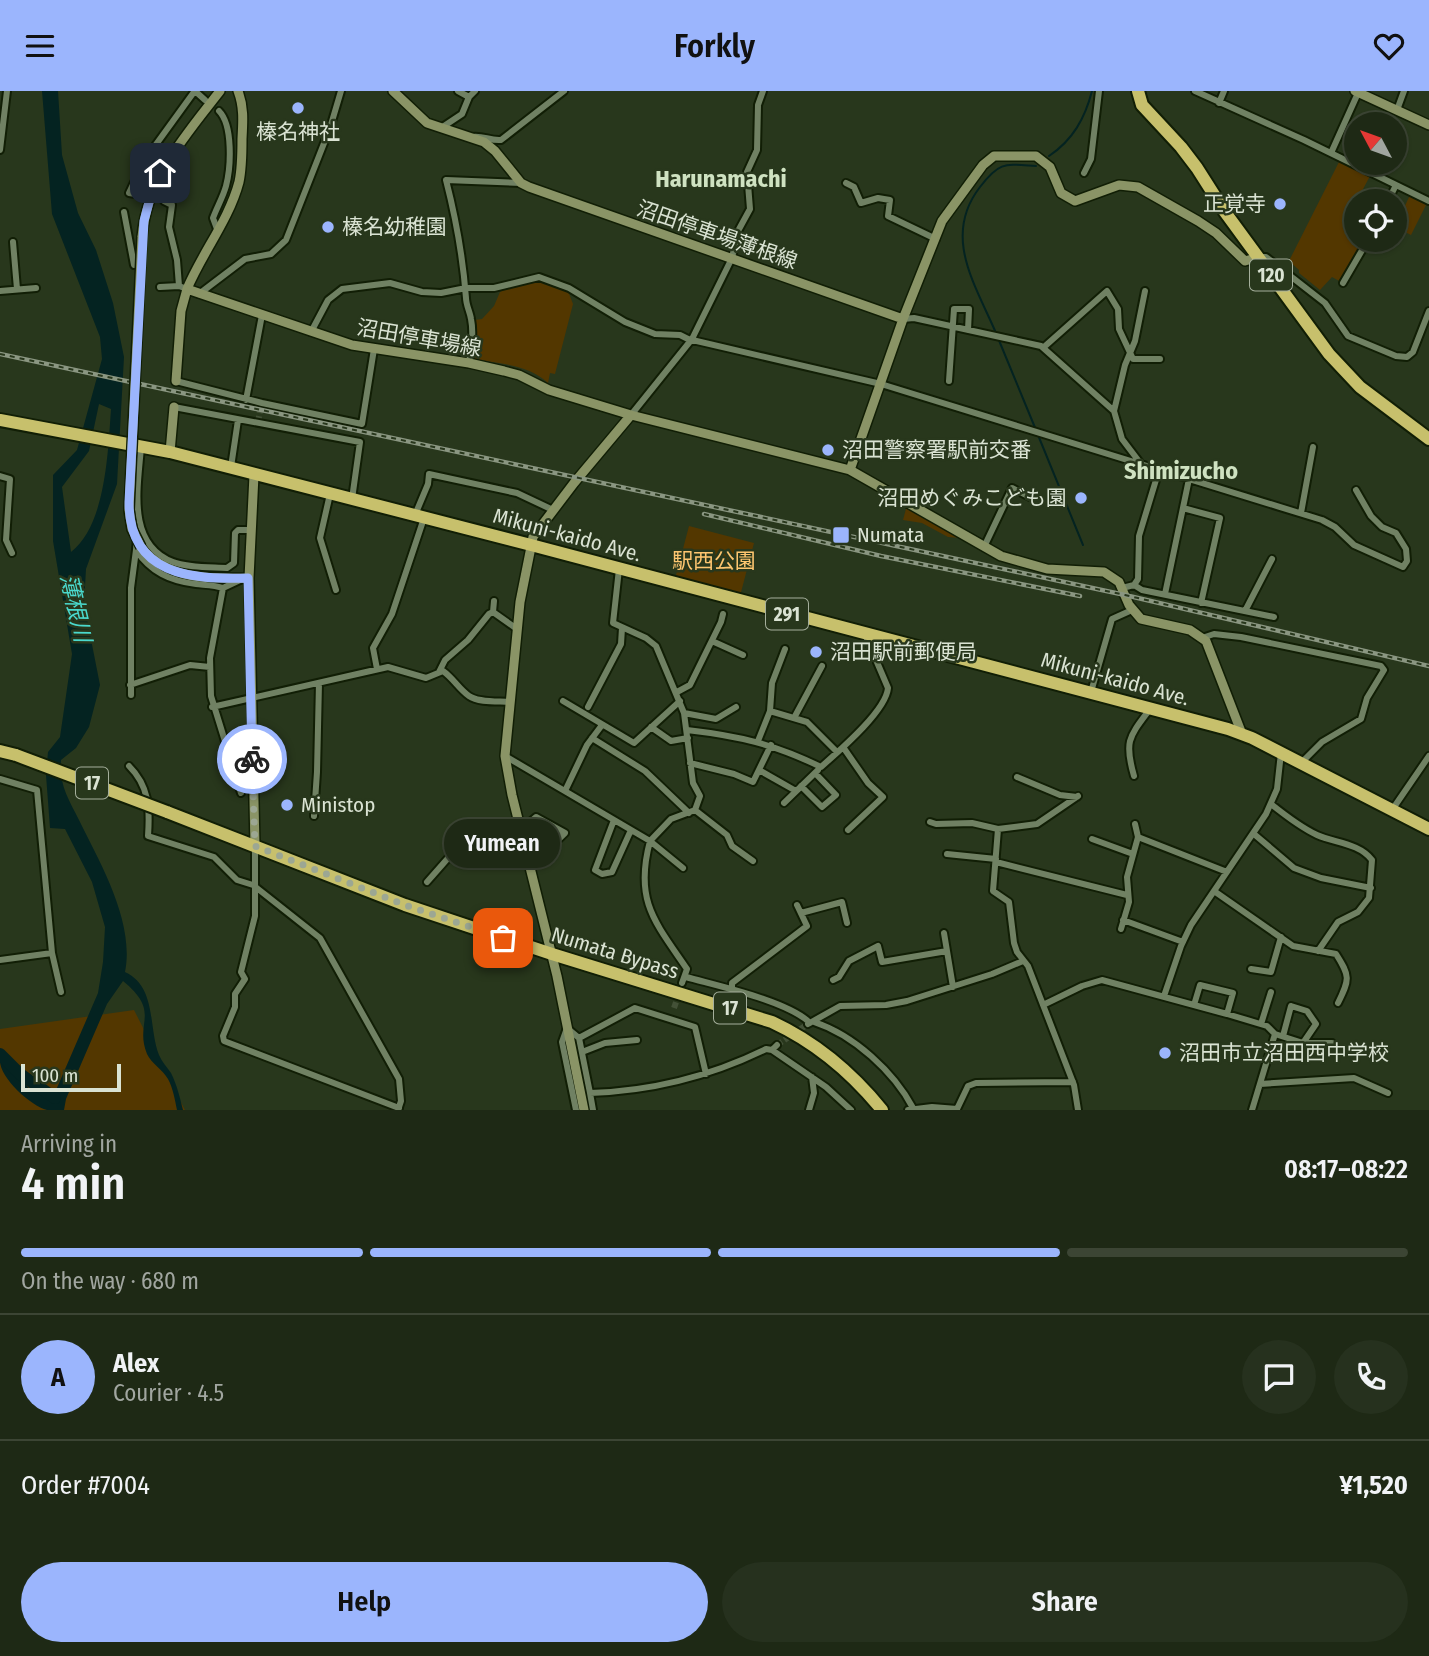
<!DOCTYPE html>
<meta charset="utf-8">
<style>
:root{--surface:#1e2915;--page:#26311e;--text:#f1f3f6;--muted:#a1a6a0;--line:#3c4534;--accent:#9bb5fd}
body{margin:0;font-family:"Fira Sans Condensed","Noto Sans JP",sans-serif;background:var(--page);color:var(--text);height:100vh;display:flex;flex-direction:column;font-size:26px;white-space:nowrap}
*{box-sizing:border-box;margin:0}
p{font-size:23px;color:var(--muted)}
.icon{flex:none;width:38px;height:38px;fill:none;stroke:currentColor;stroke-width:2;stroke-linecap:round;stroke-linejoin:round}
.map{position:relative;height:1019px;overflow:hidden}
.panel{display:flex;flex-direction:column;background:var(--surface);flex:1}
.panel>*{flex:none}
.needle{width:46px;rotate:311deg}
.controls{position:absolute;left:1344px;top:21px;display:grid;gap:14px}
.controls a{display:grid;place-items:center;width:63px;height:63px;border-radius:50%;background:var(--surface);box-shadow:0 2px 5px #0004,0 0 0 2px var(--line);font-size:35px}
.scale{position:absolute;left:21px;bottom:18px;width:100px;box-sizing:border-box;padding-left:7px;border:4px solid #dae3d3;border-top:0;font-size:19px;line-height:24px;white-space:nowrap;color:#dae3d3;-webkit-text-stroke:5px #28371c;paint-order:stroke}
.pin{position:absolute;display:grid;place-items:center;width:60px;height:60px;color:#fff;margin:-30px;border-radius:14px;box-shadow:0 4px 10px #0006}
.courier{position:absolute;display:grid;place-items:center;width:70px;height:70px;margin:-35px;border:5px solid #9bb5fd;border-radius:50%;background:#fff;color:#222;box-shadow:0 2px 9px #0007}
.bubble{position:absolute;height:49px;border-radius:24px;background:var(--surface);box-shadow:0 2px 5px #0004,0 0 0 2px var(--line);font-size:23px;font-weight:600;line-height:49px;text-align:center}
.summary em{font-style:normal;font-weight:600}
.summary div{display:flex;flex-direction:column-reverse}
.summary{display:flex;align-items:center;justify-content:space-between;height:119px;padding:0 21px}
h1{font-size:46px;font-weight:600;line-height:52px}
.bar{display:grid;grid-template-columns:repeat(4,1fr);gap:10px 7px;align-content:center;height:84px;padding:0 21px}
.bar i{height:9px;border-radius:5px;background:var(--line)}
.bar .active{background:var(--accent)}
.bar p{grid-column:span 4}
.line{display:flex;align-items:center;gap:18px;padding:0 21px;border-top:2px solid var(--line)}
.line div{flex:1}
.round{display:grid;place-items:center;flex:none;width:74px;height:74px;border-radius:37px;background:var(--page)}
.cta{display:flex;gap:14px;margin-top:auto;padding:14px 21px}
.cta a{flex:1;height:80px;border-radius:42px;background:var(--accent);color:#111;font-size:28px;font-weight:600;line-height:80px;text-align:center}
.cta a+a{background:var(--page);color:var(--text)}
header{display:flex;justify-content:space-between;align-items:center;height:91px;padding:0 21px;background:var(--accent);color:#111;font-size:32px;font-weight:600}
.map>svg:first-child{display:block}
.green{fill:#533700}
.water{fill:#042321;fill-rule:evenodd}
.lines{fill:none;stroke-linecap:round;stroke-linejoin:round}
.stream{stroke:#042321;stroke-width:2}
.river{stroke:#042321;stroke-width:12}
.street-tunnel{stroke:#435137;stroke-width:6;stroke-dasharray:6 3;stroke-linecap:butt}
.street-casing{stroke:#111e05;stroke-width:10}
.secondary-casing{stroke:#111e05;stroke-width:12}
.highway-casing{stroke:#111e05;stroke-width:16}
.street{stroke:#708163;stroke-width:6}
.secondary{stroke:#8a9466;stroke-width:9}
.highway{stroke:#c7c06c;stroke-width:12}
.rail-casing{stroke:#8a9681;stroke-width:4.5}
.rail{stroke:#28371c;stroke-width:2;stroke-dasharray:5;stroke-linecap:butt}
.secondary-bridge-casing{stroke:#111e05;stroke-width:12;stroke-linecap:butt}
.highway-bridge-casing{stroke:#111e05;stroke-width:16;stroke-linecap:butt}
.secondary-bridge{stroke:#8a9466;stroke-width:9}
.highway-bridge{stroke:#c7c06c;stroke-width:12}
.done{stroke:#9ca793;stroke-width:7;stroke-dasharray:0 12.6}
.route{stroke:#9bb5fd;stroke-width:9}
.poi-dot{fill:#9bb5fd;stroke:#28371c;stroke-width:2.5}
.labels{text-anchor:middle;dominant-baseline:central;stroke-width:5;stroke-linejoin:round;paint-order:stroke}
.shield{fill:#28371c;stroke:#a5af9c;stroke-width:2}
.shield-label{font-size:19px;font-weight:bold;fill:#dae3d3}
.poi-label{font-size:21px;fill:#dae3d3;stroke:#28371c;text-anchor:start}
.street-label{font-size:21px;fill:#dae3d3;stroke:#28371c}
.park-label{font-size:21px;fill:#fec670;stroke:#28371c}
.water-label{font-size:23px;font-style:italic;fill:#4ad9cd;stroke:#28371c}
.quarter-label{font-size:24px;font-weight:bold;fill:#cfe2c1;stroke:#28371c}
</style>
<header><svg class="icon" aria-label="menu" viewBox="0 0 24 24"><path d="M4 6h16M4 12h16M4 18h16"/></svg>Forkly<svg class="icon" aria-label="heart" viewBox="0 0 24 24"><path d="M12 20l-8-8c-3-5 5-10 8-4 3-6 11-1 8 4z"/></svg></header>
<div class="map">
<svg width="1429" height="1019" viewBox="0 0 1429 1019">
<rect width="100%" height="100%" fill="#28371c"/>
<path class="green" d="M 1339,71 L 1370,85 L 1355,113 L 1356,149 L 1366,149 L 1341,191 L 1332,186 L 1320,199 L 1299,182 L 1299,179 L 1289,170 Z
M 1410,104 L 1427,112 L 1411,144 L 1395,136 Z
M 540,189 L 568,200 L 573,213 L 555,283 L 550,282 L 548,292 C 530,274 497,272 473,268 L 474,229 L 482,228 L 494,215 L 500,201 L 508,196 Z
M 907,414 L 961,447 L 948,446 L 922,432 L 903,429 Z
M 689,435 L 754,452 L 740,505 L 675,488 Z
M 134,919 L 185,1019 L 0,1019 L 0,938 Z"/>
<path class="water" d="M 42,0 L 58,0 L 62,64 L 78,122 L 96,159 L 113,212 L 124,266 L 117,393 L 86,478 L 84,513 L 100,594 L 89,636 L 76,657 L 61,669 C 59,694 68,707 79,729 C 100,772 135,831 125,881 C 157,896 148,936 159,964 C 162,971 167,976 171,982 C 177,994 180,1007 183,1019 L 177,1019 C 175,1009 173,997 168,988 C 163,979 151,972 147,963 C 134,931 162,922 123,890 L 107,913 L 66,1008 L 64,1019 C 59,1019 51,1019 47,1019 C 31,1015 0,987 0,970 L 31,999 L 53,1006 L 98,902 L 103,871 L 105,836 L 92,791 L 65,738 L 50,737 L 46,684 L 48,661 L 60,646 L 72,563 L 53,450 L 53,384 L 77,359 L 102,268 L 100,246 L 52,123 ZM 99,313 L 111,318 C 108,360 106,434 71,461 L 62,396 L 89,360 Z"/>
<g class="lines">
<path class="stream" d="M 1049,65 C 1073,49 1085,27 1092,0
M 996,242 C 975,193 942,145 980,96 C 1000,70 1005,73 1036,75
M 998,247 L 1036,339
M 1038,344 L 1083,454"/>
<path class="river" d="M 0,963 L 20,983 L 55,1007"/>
<path class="street-tunnel" d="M 142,104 L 164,110
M 258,331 L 261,315
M 674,917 L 679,903
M 777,954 L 808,933"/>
<defs>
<path id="street" d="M 195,0 L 205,9
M 458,0 L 469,6
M 1195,0 L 1304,49 L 1429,110
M 1219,12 L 1224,0
M 1397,19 L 1404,0
M 441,37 L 462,23 L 469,6 L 475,0
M 472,46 C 482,44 490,50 501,49 L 564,0
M 0,59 L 7,0
M 1331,62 L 1358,2
M 1084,82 L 1091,68 L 1099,0
M 846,92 L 854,96 L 861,112 L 878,107 L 890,109 L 888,125 L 936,148
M 142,104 L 129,102 L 144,70 L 194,1
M 164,110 L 172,114 L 169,136 L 177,169 L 179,195 L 187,198
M 1388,110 L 1396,94
M 124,121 L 134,174
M 217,138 L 213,127 C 217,116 223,106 226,95 C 231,76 233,34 219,20
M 13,151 L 17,198
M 1259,166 L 1266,166 L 1325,212 L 1348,245 L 1396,265 L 1407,266 L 1413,261 L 1429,220
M 1343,192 L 1368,149
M 160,196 L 179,195
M 0,200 L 36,197
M 199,203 L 245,168 L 271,163 L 286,149 L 330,37 L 341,0
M 903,228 L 914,227 L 1041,255 L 1114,320 L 1122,348 L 1141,373
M 311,241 L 328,209 L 342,198 L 390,192 L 422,201 L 441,202 L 466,197 L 494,197 L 539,186 L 569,197 L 625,231 L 655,243 L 680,244 L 688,248 L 881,293 L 1322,429 L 1335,436 L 1354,454 L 1403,476 L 1407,470 L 1406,458 L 1396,442 L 1382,436 L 1371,425 L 1356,399
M 1044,256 L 1107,200 L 1118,218 L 1119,238 L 1133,268 L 1160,268
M 469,272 C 471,257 474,243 471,228 C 470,221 466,214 466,207 C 463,167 456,128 446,89 L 521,92
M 176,290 L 262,312 L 362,333 L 374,258
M 949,290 L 954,218 L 969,218 L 968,239
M 246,309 L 262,224
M 174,316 L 360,351 L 352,408
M 1114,320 L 1125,274 L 1135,250 L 1145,200
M 631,324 L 692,248 L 732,167 L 738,140 L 750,118 L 747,81 L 757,59 L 758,14 L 763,0
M 141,356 C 138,396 126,453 173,471 C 189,477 210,476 227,477 L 234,472 L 235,442 L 238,439 L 251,439
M 231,376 L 238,329
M 0,385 L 10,388 L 6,449 L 12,462
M 330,403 L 320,447 L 336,499
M 1183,417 L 1220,427 L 1201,512
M 1301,422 L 1313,356
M 415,424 L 428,393 L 429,383 L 517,402 L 553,419
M 137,446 L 136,459 C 151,481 170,490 196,493 C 205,494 215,494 223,497
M 984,456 L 1012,397 L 1032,407
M 619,478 L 613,532 L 646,547 L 656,555 L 684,622 L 693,692 L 700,705 L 695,719 L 671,728 L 650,750 L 683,777
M 240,489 L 223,497 L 210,567 L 211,605 L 241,702
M 1134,494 L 1138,488 L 1139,445 L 1159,379
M 1122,497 L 1134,494 L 1142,499 L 1274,526
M 1165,503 L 1189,388
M 494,510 L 493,521 L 517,538
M 1245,520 L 1272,468
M 1202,547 L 1214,543 L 1241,546 L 1381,575 L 1384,579 L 1367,607 L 1361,628 L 1322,651 L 1301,672
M 712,550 L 743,564
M 377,578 L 373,557 L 392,523 L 424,427
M 439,581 L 445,569 L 468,549 L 489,523 L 493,521
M 130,594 L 190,574 L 210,576
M 677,601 L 690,594 L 721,531 L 723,523
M 1091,601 L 1112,528 L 1132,519
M 131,604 L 131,497 L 136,459
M 563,610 L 634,652 L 680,610
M 212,616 L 388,576 L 426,587 L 443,580 C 453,587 459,598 469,605 C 479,612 499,610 510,611
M 588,616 L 621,553 L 622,537
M 770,620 L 807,631 L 837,661
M 684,622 L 716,628 L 736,616
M 794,627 L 822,575
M 651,636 L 671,650 L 688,647
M 687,639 C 739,645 774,653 821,676 C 839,660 886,620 888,597 L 865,543
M 592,647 L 645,680 L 689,722
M 758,650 L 770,620 L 772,592 L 785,558
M 843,656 L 868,692 L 883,706 L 848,739
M 505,665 L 650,750 C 634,810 655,831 687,878 L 682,892
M 690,672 L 734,683 L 753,691 L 771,654
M 129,675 C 149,695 150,717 148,745 L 214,766 L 237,789 L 253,794 L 320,847 L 399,988 L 401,1010 L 398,1019
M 759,679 L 796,700
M 1134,685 C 1124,650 1129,646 1150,618
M 1017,686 L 1060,704 L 1077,706
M 0,688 L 37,699 L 52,862 L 61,901
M 801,695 L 822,716 L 836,704 L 815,682
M 565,700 L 587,654 L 602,634
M 1078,705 L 1037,733 L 998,738 L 993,800 L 1009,811 L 1014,852 L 1017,861 L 1028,875 L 1074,994 L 1078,1019
M 784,712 L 818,679
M 1271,713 C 1286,725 1300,736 1317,744 C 1335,752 1359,752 1372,769 L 1369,807 L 1358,821 L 1338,831 L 1318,860
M 695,719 L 727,744 L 732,755 L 753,770
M 1392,719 L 1429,665
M 314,725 L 317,681 L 319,592
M 614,729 L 595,779 L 602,783 L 612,781 L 631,739
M 930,731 L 936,733 L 972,732 L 998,738
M 521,739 L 536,726 L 565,742 L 530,776
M 1254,743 L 1294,777 L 1321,787 L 1371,797
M 1138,746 L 1227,781
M 1092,748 L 1133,763
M 255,755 L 255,825 L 241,881 L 245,888 L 235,903 L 235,916 L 223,945 L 224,950 L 399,1017
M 947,763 L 996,768
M 996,771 L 1127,804
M 427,791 L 464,749 L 472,748 L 483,733 L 519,759 L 525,759
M 1214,800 L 1293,855 L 1336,863 C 1350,885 1350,888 1338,912
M 801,822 L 842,811 L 847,832
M 1123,829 L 1183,851
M 1121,838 L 1129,811 L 1127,786 L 1138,746 L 1135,733
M 944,842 L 953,896
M 0,869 L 52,862
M 1251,878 L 1271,881 L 1281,846
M 686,886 C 718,895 788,910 810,932
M 833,889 L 839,886 L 849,870 L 878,855 L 882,871 L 947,860
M 732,900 L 732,892 L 807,835 L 797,814
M 1164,905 L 1181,855 L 1191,834 L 1266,723 L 1277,698 L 1281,662
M 1043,914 L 1082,895 L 1102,889 L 1227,923 L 1267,935 L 1275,943 L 1303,952 L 1332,952
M 1194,914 L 1200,894 L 1233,902 L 1227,923
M 814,931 C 854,944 894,981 913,1017
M 808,933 L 840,915 L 886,914 L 907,910 L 992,883 L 1023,870
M 1261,933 L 1271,901
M 1283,945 L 1291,915 L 1307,920 L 1316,933 L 1303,952
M 579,947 L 635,917 L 695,936 L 706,983
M 772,959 L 826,996 L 851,1019
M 582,961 L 605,952 L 637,949
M 1260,993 L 1354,987 L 1388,1002
M 590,1002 L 593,1019
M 576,1019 L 562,951 L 567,937 L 579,947 L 590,1002 C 651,1000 711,985 766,958 L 772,959 L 777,954
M 809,1019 L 814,1002 L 812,986
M 908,1019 L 932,1016 L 957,1018 L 968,995 L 976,992 L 1073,991
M 1252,1019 L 1275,943"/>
<path id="secondary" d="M 238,0 C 244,16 243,30 242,48 C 242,62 242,77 239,91 C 229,129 202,162 187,198 L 352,254 L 469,272 L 504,280 L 519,284 L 549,299 L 631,324 L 850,379 L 1001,465 L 1047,478 L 1104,481 L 1119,491 L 1129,514 L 1141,528 L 1190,539 L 1206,550 L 1242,643
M 393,0 L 427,32 L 484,51 L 495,60 L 521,92 L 529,96 L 903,228
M 1355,0 L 1429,34
M 142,146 C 147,87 185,45 220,0
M 176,290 L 181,220 L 187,198
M 170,361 L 174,316
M 850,379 L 903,228 L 942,130 L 983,74 L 994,65 L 1036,65 L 1050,76 L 1061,102 L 1075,110 L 1119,94 L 1138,96 L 1198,130 L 1216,142 L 1245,170 L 1259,166
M 254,384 L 249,487 L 255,755
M 141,456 C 167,489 210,488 249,487
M 584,1019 L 557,885 L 512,704 L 505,665 L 520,511 L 533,446 L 574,392 L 631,324"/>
<path id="highway" d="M 1138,0 L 1142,14 L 1181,56 L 1197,77 L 1225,121 L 1329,263 L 1360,296 L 1429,348
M 0,329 L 170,361 L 531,454 L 1228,638 L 1252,647 L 1429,738
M 0,660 L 16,664
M 167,721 L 405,814 L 552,863 L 772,931 C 815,951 852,982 882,1019"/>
</defs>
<use href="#street" class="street-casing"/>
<use href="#secondary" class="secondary-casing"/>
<use href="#highway" class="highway-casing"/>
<use href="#street" class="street"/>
<use href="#secondary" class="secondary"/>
<use href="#highway" class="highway"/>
<defs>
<path id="rail" d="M 0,263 L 1125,504 L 1429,575
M 704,423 L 881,465 L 1080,505"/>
</defs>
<use href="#rail" class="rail-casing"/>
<use href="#rail" class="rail"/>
<defs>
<path id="secondary-bridge" d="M 141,456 L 132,438 L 129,419 L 142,146"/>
<path id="highway-bridge" d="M 16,664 L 167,721"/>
</defs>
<use href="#secondary-bridge" class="secondary-bridge-casing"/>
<use href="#highway-bridge" class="highway-bridge-casing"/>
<use href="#secondary-bridge" class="secondary-bridge"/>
<use href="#highway-bridge" class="highway-bridge"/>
</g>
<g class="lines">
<path class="done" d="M 252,668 L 255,755 L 405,814 L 503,847"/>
<path class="route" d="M 160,82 L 152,100 L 144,130 L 129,411 C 129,484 191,489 248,487 L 252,668"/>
</g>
<g class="poi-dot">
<circle cx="298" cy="17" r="7"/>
<circle cx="1280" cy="113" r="7"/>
<circle cx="328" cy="136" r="7"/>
<circle cx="828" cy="359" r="7"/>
<circle cx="1081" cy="407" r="7"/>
<rect x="832" y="435" width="18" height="18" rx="3.5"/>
<circle cx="816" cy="561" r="7"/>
<circle cx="287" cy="714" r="7"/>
<circle cx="1165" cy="962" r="7"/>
</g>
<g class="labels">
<g class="shield">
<rect x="1250" y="168.5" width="42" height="31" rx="5"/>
<rect x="766" y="507.5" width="42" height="31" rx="5"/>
<rect x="76" y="676.5" width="32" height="31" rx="5"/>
<rect x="714" y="901.5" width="32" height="31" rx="5"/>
</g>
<g class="shield-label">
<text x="1271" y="184">120</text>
<text x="787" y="523">291</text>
<text x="92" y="692">17</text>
<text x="730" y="917">17</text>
</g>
<g class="poi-label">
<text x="298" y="41" text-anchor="middle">榛名神社</text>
<text x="1266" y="113" text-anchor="end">正覚寺</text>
<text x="342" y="136">榛名幼稚園</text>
<text x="842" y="359">沼田警察署駅前交番</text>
<text x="1067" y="407" text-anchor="end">沼田めぐみこども園</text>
<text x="857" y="444">Numata</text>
<text x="830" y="561">沼田駅前郵便局</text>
<text x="301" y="714">Ministop</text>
<text x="1179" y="962">沼田市立沼田西中学校</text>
</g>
<g class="street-label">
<text transform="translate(717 144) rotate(19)">沼田停車場薄根線</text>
<text transform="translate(419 247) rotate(10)">沼田停車場線</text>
<text transform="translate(567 444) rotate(15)">Mikuni-kaido Ave.</text>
<text transform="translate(1115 588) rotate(15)">Mikuni-kaido Ave.</text>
<text transform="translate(615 862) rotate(17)">Numata Bypass</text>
</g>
<g class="park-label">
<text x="714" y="470">駅西公園</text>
</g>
<g class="water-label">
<text transform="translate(76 517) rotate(77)">薄根川</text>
</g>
<g class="quarter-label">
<text x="721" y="88">Harunamachi</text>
<text x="1181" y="380">Shimizucho</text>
</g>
</g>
</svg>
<div class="controls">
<a><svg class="needle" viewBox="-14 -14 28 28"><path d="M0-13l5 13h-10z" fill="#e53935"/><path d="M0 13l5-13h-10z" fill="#a1a6a0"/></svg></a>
<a><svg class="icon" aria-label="locate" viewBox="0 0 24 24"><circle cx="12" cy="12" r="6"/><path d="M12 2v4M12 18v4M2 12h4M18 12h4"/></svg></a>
</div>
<div class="scale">100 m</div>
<div class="pin" style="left:503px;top:847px;background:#ea580c"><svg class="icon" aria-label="bag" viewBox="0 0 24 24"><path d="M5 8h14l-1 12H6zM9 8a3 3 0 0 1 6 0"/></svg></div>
<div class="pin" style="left:160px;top:82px;background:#1f2937"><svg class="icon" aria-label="home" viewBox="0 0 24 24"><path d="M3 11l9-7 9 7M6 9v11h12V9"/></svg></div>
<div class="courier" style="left:252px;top:668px"><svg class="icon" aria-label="bike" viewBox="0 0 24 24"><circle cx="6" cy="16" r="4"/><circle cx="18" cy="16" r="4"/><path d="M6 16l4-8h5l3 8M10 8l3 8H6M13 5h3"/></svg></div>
<div class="bubble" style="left:444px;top:728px;width:116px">Yumean</div>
</div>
<section class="panel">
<div class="summary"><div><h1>4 min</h1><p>Arriving in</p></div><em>08:17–08:22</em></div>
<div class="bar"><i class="active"></i><i class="active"></i><i class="active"></i><i></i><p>On the way · 680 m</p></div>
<div class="line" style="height:126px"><b class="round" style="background:var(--accent);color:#111">A</b><div><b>Alex</b><p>Courier · 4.5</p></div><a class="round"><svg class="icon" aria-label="chat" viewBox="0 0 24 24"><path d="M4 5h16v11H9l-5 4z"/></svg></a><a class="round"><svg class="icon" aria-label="phone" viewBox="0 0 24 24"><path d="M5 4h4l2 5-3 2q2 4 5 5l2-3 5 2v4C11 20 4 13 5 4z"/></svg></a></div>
<div class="line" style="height:91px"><div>Order #7004</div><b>¥1,520</b></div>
<div class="cta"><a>Help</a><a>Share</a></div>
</section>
